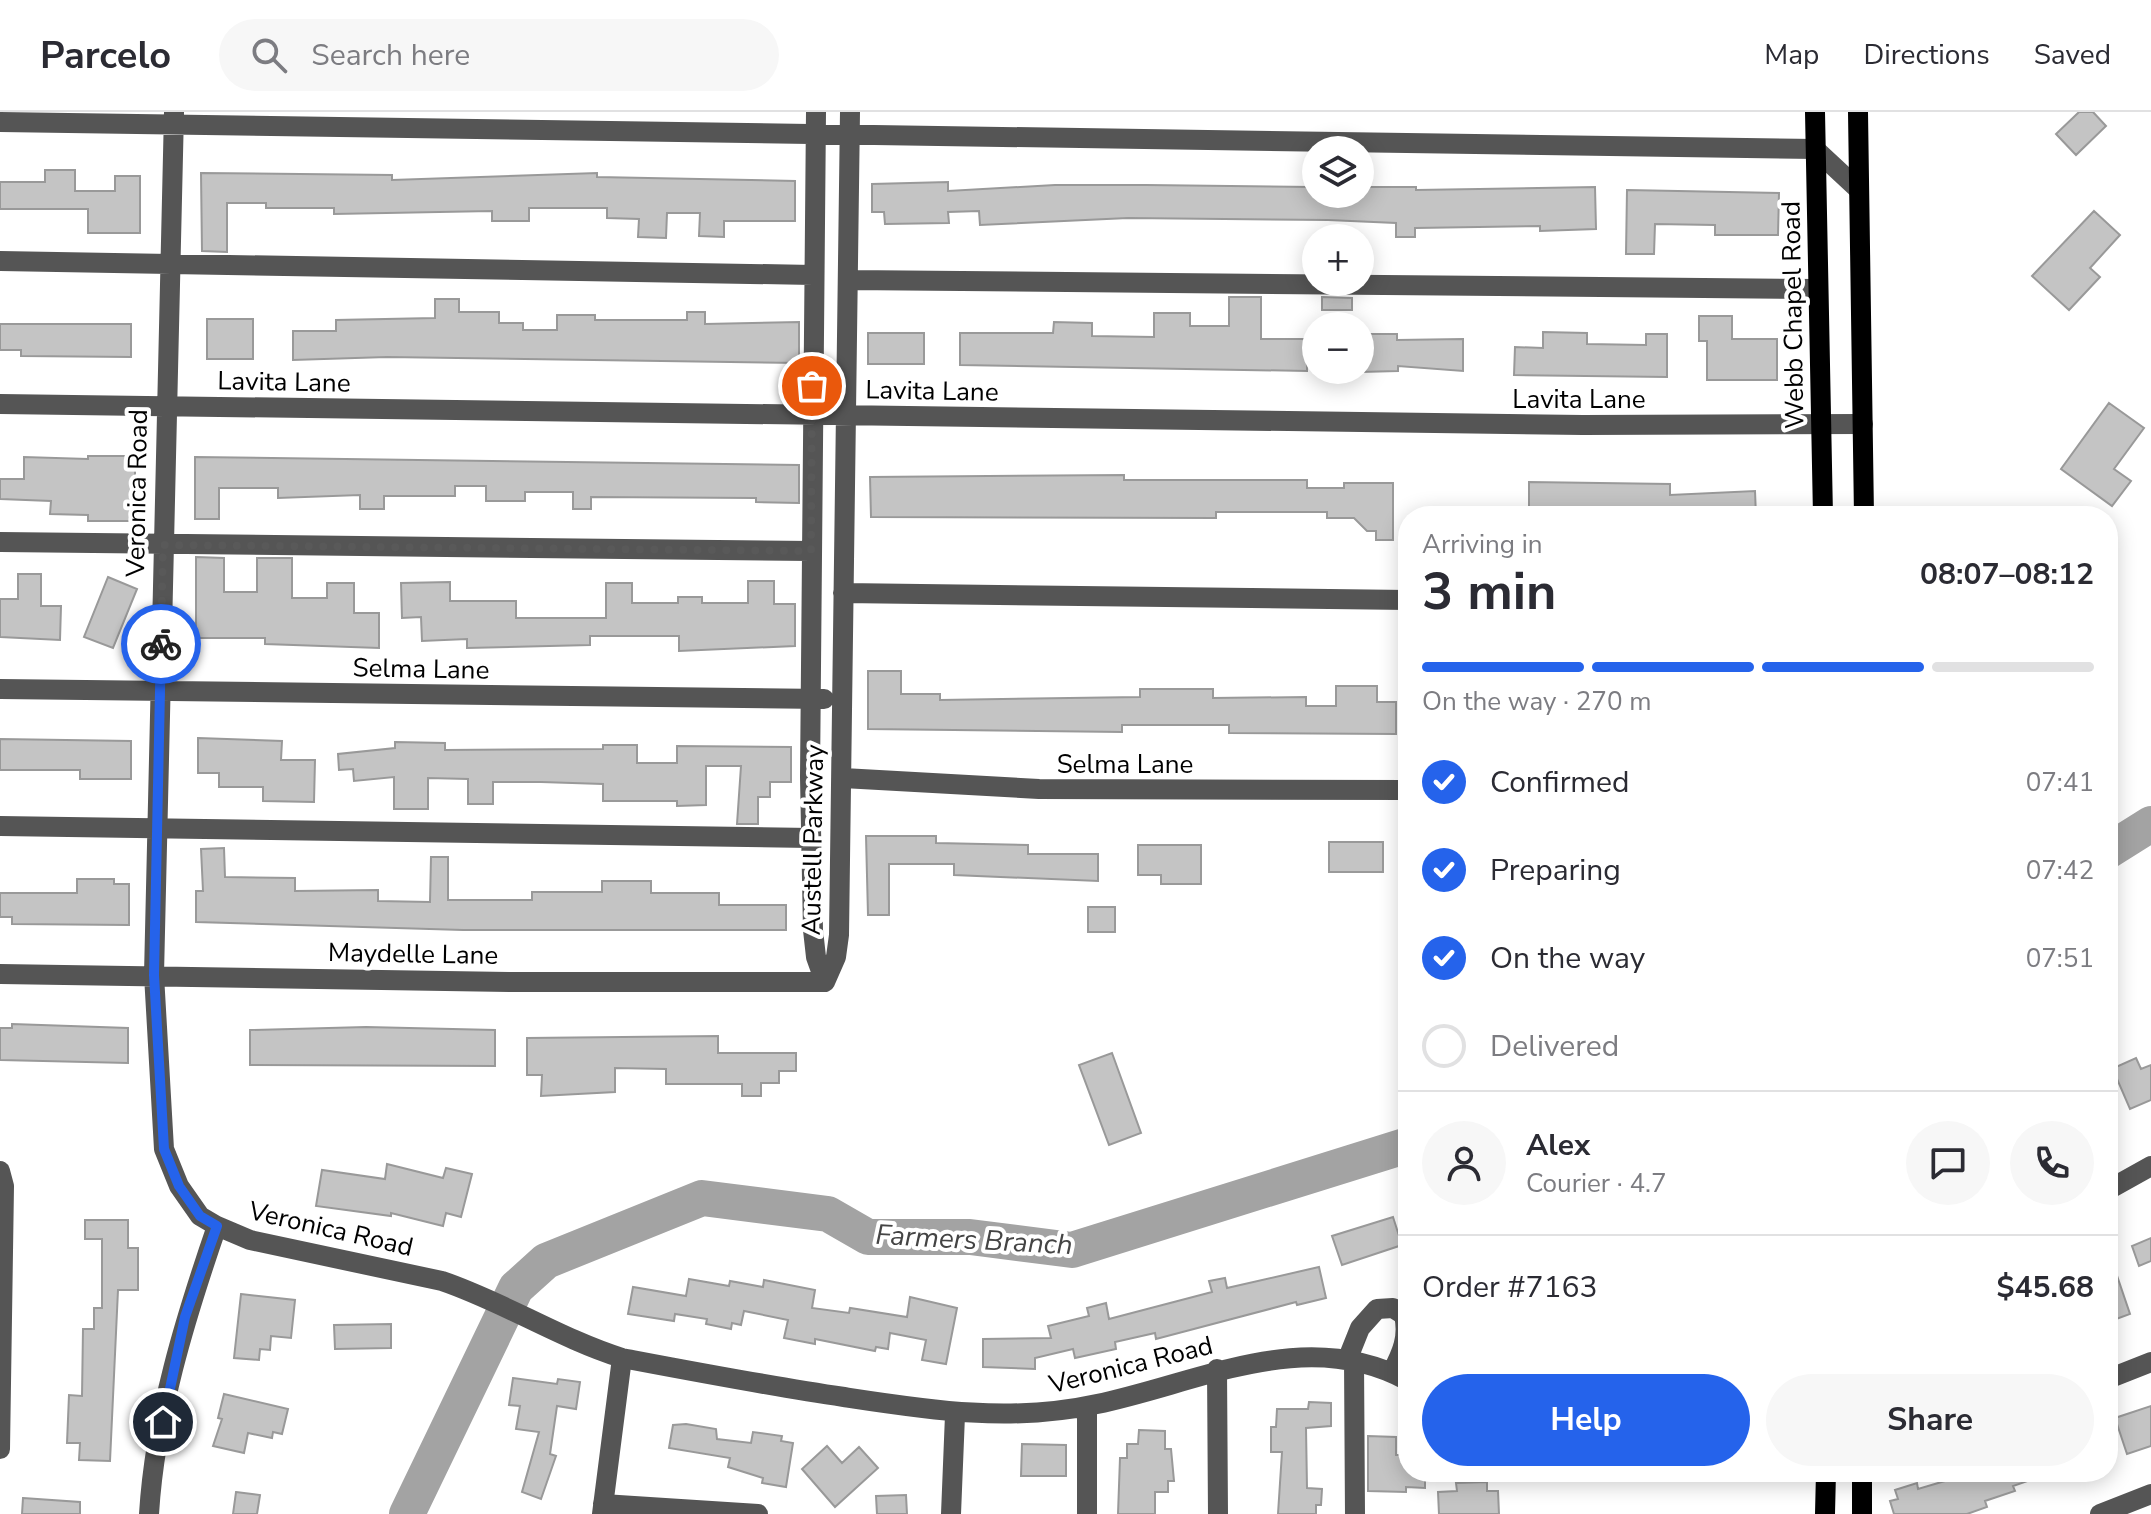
<!DOCTYPE html>
<meta charset="utf-8">
<style>
:root{--surface:#fff;--page:#f7f7f7;--text:#2b2b33;--muted:#7c7c81;--line:#e1e1e2;--accent:#2563eb}
body{margin:0;font-family:"Nunito Sans",sans-serif;background:var(--page);color:var(--text);height:100vh;display:flex;flex-direction:column;font-size:30px;white-space:nowrap}
*{box-sizing:border-box;margin:0}
p{font-size:26px;color:var(--muted)}
.icon{flex:none;width:44px;height:44px;fill:none;stroke:currentColor;stroke-width:2;stroke-linecap:round;stroke-linejoin:round}
.map{position:relative;flex:1;overflow:hidden}
.sheet{position:absolute;left:1398px;top:394px;width:720px;height:976px;display:flex;flex-direction:column;background:var(--surface);border-radius:32px;box-shadow:0 4px 20px #0003}
.sheet>*{flex:none}
.tools{position:absolute;left:1302px;top:24px;display:grid;gap:16px}
.tools a{display:grid;place-items:center;width:72px;height:72px;border-radius:50%;background:var(--surface);box-shadow:0 4px 20px #0003;font-size:40px}
.pin{position:absolute;display:grid;place-items:center;width:68px;height:68px;color:#fff;margin:-34px;border:4px solid #fff;border-radius:50%;box-shadow:0 2px 8px #0007}
.courier{position:absolute;display:grid;place-items:center;width:80px;height:80px;margin:-40px;border:6px solid #2563eb;border-radius:50%;background:#fff;color:#222;box-shadow:0 2px 10px #0007}
.overview em{font-style:normal;font-weight:700}
.overview div{display:flex;flex-direction:column-reverse}
.overview{display:flex;align-items:center;justify-content:space-between;height:136px;padding:0 24px}
h1{font-size:52px;font-weight:700;line-height:60px}
.bar{display:grid;grid-template-columns:repeat(4,1fr);gap:12px 8px;align-content:center;height:96px;padding:0 24px}
.bar i{height:10px;border-radius:6px;background:var(--line)}
.bar .active{background:var(--accent)}
.bar p{grid-column:span 4}
.line{display:flex;align-items:center;gap:20px;padding:0 24px;border-top:2px solid var(--line)}
.line div{flex:1}
.round{display:grid;place-items:center;flex:none;width:84px;height:84px;border-radius:42px;background:var(--page)}
ol{padding:0 24px;list-style:none}
li{display:flex;align-items:center;gap:24px;height:88px}
li p{margin-inline-start:auto}
li .icon{padding:8px;border-radius:50%;background:var(--accent);color:#fff;stroke-width:4}
li:last-child{color:var(--muted)}
li i{width:44px;height:44px;border:4px solid var(--line);border-radius:50%}
.action{display:flex;gap:16px;margin-top:auto;padding:16px 24px}
.action a{flex:1;height:92px;border-radius:48px;background:var(--accent);color:#fff;font-size:32px;font-weight:700;line-height:92px;text-align:center}
.action a+a{background:var(--page);color:var(--text)}
header{display:flex;align-items:center;gap:48px;box-sizing:border-box;height:112px;padding:0 40px;background:var(--surface);border-bottom:2px solid var(--line)}
header strong{font-size:38px}
nav{display:flex;gap:44px;margin-inline-start:auto;font-size:28px}
.search{width:560px;height:72px;background:var(--page);display:flex;align-items:center;gap:20px;box-sizing:border-box;padding:0 28px;border-radius:44px;color:var(--muted);font-size:30px}
.map>svg:first-child{display:block}
.lines{fill:none;stroke-linecap:round;stroke-linejoin:round}
.river{stroke:#a3a3a3;stroke-width:36}
.building{fill:#c4c4c4;stroke:#999;stroke-width:2}
.minor{stroke:#555;stroke-width:20}
.major{stroke:#000;stroke-width:20}
.done{stroke:#595959;stroke-width:8;stroke-dasharray:0 14.4}
.route{stroke:#2563eb;stroke-width:10}
.labels{text-anchor:middle;dominant-baseline:central;stroke-width:8;stroke-linejoin:round;paint-order:stroke}
.street-label{font-size:26px;fill:#000;stroke:#fff}
.water-label{font-size:28px;font-style:italic;fill:#444;stroke:#fff}
</style>
<header>
<strong>Parcelo</strong>
<div class="search"><svg class="icon" aria-label="search" viewBox="0 0 24 24"><circle cx="10" cy="10" r="6"/><path d="M15 15l6 6"/></svg>Search here</div>
<nav><a>Map</a><a>Directions</a><a>Saved</a></nav>
</header>
<div class="map">
<svg width="2151" height="1402" viewBox="0 0 2151 1402">
<rect width="100%" height="100%" fill="#fff"/>
<g class="lines">
<path class="river" d="M 2108,739 L 2151,712
M 407,1402 L 516,1176 L 546,1149 L 702,1086 L 828,1102 L 868,1125 L 970,1125 L 1072,1138 L 1408,1033"/>
</g>
<path class="building" d="M 2079,0 L 2093,0 L 2106,14 L 2076,43 L 2056,22 Z
M 45,58 L 75,58 L 75,79 L 115,79 L 115,64 L 140,64 L 140,121 L 88,121 L 88,97 L 0,97 L 0,70 L 45,70 Z
M 201,61 L 392,63 L 392,68 L 597,61 L 597,65 L 795,69 L 795,109 L 724,109 L 724,125 L 699,124 L 700,101 L 667,101 L 666,126 L 638,125 L 639,107 L 607,106 L 607,96 L 529,96 L 529,109 L 492,109 L 492,99 L 334,102 L 334,96 L 266,96 L 266,91 L 227,91 L 227,140 L 202,139 Z
M 948,70 L 948,79 L 1055,73 L 1146,73 L 1312,75 L 1312,82 L 1360,82 L 1360,75 L 1416,75 L 1416,78 L 1595,75 L 1596,117 L 1540,119 L 1540,114 L 1415,116 L 1415,125 L 1396,125 L 1396,111 L 1328,108 L 1128,106 L 980,113 L 979,99 L 948,100 L 949,111 L 885,112 L 884,100 L 872,100 L 872,72 Z
M 1627,78 L 1779,81 L 1778,123 L 1715,123 L 1715,113 L 1655,112 L 1654,142 L 1626,142 Z
M 2094,99 L 2120,123 L 2090,156 L 2100,165 L 2069,198 L 2032,164 Z
M 1229,185 L 1261,185 L 1261,227 L 1307,227 L 1307,259 L 960,253 L 960,221 L 1053,221 L 1054,210 L 1092,211 L 1092,224 L 1154,225 L 1154,201 L 1190,201 L 1190,214 L 1229,214 Z
M 1322,185 L 1352,186 L 1352,198 L 1322,198 Z
M 435,187 L 459,187 L 459,200 L 499,200 L 499,211 L 523,211 L 523,218 L 557,218 L 557,203 L 595,203 L 595,208 L 687,208 L 687,200 L 705,200 L 705,212 L 799,210 L 799,251 L 387,245 L 293,248 L 293,219 L 336,219 L 336,208 L 435,206 Z
M 1699,204 L 1732,204 L 1732,227 L 1777,227 L 1777,268 L 1707,268 L 1707,229 L 1699,229 Z
M 207,207 L 253,207 L 253,247 L 207,247 Z
M 0,212 L 131,212 L 131,245 L 21,244 L 21,238 L 0,238 Z
M 1543,220 L 1587,221 L 1587,232 L 1646,233 L 1646,222 L 1667,222 L 1667,265 L 1514,263 L 1515,235 L 1543,236 Z
M 868,221 L 924,221 L 924,252 L 868,252 Z
M 1360,222 L 1397,222 L 1397,228 L 1463,227 L 1463,259 L 1398,254 L 1398,259 L 1360,260 Z
M 2109,291 L 2144,316 L 2114,357 L 2131,369 L 2112,394 L 2061,357 Z
M 88,344 L 135,344 L 135,409 L 88,409 L 88,403 L 50,402 L 51,389 L 0,387 L 0,367 L 24,367 L 24,345 L 88,347 Z
M 195,345 L 799,353 L 799,391 L 756,390 L 756,386 L 591,385 L 591,397 L 573,397 L 573,380 L 525,380 L 525,389 L 486,389 L 486,374 L 455,374 L 455,384 L 384,384 L 384,397 L 360,397 L 360,383 L 278,386 L 278,376 L 219,376 L 219,407 L 195,407 Z
M 1124,363 L 1124,368 L 1307,368 L 1307,376 L 1344,376 L 1344,371 L 1393,371 L 1393,428 L 1376,428 L 1376,419 L 1367,419 L 1354,406 L 1327,406 L 1327,400 L 1216,400 L 1216,406 L 871,405 L 870,365 Z
M 1529,370 L 1670,372 L 1670,383 L 1755,379 L 1756,404 L 1529,404 Z
M 196,445 L 224,446 L 224,480 L 257,480 L 257,446 L 292,446 L 292,486 L 327,486 L 327,471 L 354,471 L 354,501 L 379,501 L 379,536 L 265,532 L 265,526 L 196,526 Z
M 18,462 L 41,462 L 41,494 L 61,494 L 60,528 L 0,525 L 0,487 L 18,487 Z
M 108,465 L 137,477 L 113,536 L 84,525 Z
M 748,469 L 774,469 L 774,492 L 795,492 L 795,534 L 679,539 L 679,524 L 590,524 L 590,533 L 467,536 L 467,527 L 422,529 L 421,505 L 402,506 L 401,471 L 450,470 L 450,489 L 516,489 L 516,506 L 606,506 L 606,471 L 632,471 L 632,491 L 678,491 L 678,485 L 702,485 L 702,491 L 748,491 Z
M 868,559 L 901,559 L 901,582 L 940,582 L 940,588 L 1140,585 L 1140,577 L 1213,577 L 1213,586 L 1306,585 L 1306,594 L 1336,594 L 1336,574 L 1377,574 L 1377,590 L 1396,590 L 1396,622 L 1229,621 L 1229,613 L 1122,613 L 1122,620 L 868,617 Z
M 198,626 L 282,629 L 281,648 L 315,648 L 314,690 L 263,689 L 263,675 L 219,675 L 219,661 L 198,661 Z
M 0,627 L 131,629 L 131,667 L 80,667 L 80,658 L 0,658 Z
M 395,630 L 445,631 L 445,638 L 603,637 L 603,633 L 637,633 L 637,651 L 677,651 L 677,634 L 791,635 L 791,670 L 770,670 L 770,685 L 758,685 L 758,712 L 737,712 L 741,654 L 706,654 L 706,693 L 677,694 L 677,689 L 603,689 L 603,672 L 541,670 L 493,670 L 493,692 L 468,692 L 468,667 L 428,666 L 428,697 L 394,697 L 394,665 L 354,669 L 353,657 L 339,658 L 338,642 L 395,636 Z
M 866,724 L 936,724 L 936,731 L 1028,733 L 1028,742 L 1098,742 L 1098,769 L 954,763 L 954,752 L 889,752 L 889,803 L 868,803 Z
M 1329,730 L 1383,730 L 1383,760 L 1329,760 Z
M 1138,733 L 1201,733 L 1201,772 L 1161,772 L 1161,763 L 1138,763 Z
M 224,736 L 225,765 L 295,766 L 295,779 L 378,778 L 378,789 L 430,790 L 431,745 L 448,745 L 448,788 L 532,788 L 532,780 L 602,780 L 602,769 L 651,769 L 651,781 L 719,781 L 719,793 L 786,793 L 786,818 L 463,818 L 196,810 L 196,779 L 203,779 L 201,737 Z
M 77,767 L 114,767 L 114,772 L 129,772 L 129,813 L 12,812 L 12,805 L 0,805 L 0,781 L 77,781 Z
M 1088,795 L 1115,795 L 1115,820 L 1088,820 Z
M 12,912 L 128,916 L 128,951 L 0,948 L 0,916 L 12,916 Z
M 366,915 L 495,918 L 495,954 L 250,953 L 250,918 Z
M 718,924 L 718,941 L 796,941 L 796,959 L 779,959 L 779,971 L 761,971 L 761,984 L 742,984 L 742,972 L 666,972 L 666,957 L 615,956 L 615,980 L 541,984 L 542,963 L 527,963 L 527,926 Z
M 1112,941 L 1141,1021 L 1109,1033 L 1079,953 Z
M 2136,946 L 2141,957 L 2151,953 L 2151,988 L 2130,997 L 2114,960 L 2116,955 Z
M 387,1052 L 443,1066 L 446,1056 L 472,1062 L 461,1105 L 446,1101 L 443,1114 L 391,1101 L 391,1104 L 316,1094 L 322,1058 L 385,1067 Z
M 1393,1105 L 1402,1133 L 1342,1153 L 1332,1124 Z
M 85,1108 L 128,1108 L 128,1136 L 138,1136 L 138,1178 L 118,1178 L 110,1349 L 79,1348 L 80,1331 L 67,1331 L 69,1283 L 82,1284 L 83,1217 L 94,1217 L 94,1196 L 102,1196 L 102,1127 L 85,1127 Z
M 2151,1126 L 2151,1149 L 2139,1154 L 2132,1134 Z
M 2111,1146 L 2130,1202 L 2108,1210 L 2108,1147 Z
M 1319,1155 L 1326,1186 L 1297,1193 L 1296,1190 L 1156,1227 L 1155,1221 L 1115,1230 L 1116,1237 L 1075,1246 L 1073,1237 L 1035,1246 L 1035,1257 L 983,1255 L 983,1227 L 1051,1226 L 1048,1214 L 1089,1204 L 1087,1196 L 1106,1191 L 1109,1207 L 1212,1180 L 1209,1169 L 1225,1166 L 1227,1176 Z
M 689,1167 L 729,1174 L 730,1169 L 763,1175 L 764,1168 L 815,1178 L 812,1196 L 849,1201 L 850,1196 L 907,1205 L 910,1185 L 957,1196 L 946,1252 L 922,1248 L 926,1228 L 890,1221 L 888,1237 L 876,1235 L 875,1239 L 815,1227 L 815,1232 L 784,1226 L 788,1208 L 744,1199 L 741,1213 L 732,1211 L 731,1217 L 706,1212 L 707,1207 L 675,1202 L 674,1209 L 628,1202 L 633,1175 L 686,1184 Z
M 241,1182 L 295,1188 L 291,1226 L 271,1224 L 270,1238 L 260,1237 L 259,1248 L 234,1246 Z
M 391,1212 L 391,1236 L 335,1237 L 334,1213 Z
M 513,1266 L 557,1272 L 558,1267 L 580,1270 L 576,1297 L 557,1294 L 550,1342 L 556,1344 L 541,1387 L 522,1380 L 539,1320 L 516,1317 L 520,1294 L 509,1293 Z
M 224,1282 L 288,1297 L 282,1322 L 273,1320 L 272,1326 L 248,1321 L 244,1341 L 213,1334 L 222,1307 L 218,1306 Z
M 1309,1290 L 1331,1291 L 1331,1314 L 1306,1316 L 1307,1376 L 1322,1377 L 1321,1393 L 1316,1393 L 1316,1402 L 1278,1402 L 1282,1340 L 1271,1340 L 1271,1315 L 1276,1315 L 1277,1297 L 1308,1297 Z
M 2151,1294 L 2151,1334 L 2127,1342 L 2115,1306 Z
M 686,1312 L 716,1317 L 717,1327 L 751,1331 L 753,1320 L 782,1324 L 781,1329 L 793,1331 L 786,1375 L 762,1371 L 763,1366 L 728,1355 L 730,1346 L 669,1336 L 673,1313 Z
M 1139,1318 L 1165,1319 L 1165,1337 L 1171,1337 L 1174,1369 L 1168,1369 L 1168,1380 L 1155,1380 L 1155,1402 L 1118,1402 L 1120,1346 L 1127,1346 L 1127,1332 L 1138,1332 Z
M 1368,1324 L 1396,1325 L 1396,1343 L 1408,1343 L 1408,1360 L 1425,1360 L 1425,1376 L 1406,1375 L 1406,1380 L 1368,1379 Z
M 1022,1332 L 1066,1333 L 1066,1364 L 1021,1364 Z
M 827,1334 L 842,1351 L 859,1335 L 878,1356 L 835,1395 L 802,1357 Z
M 1953,1360 L 2044,1360 L 2045,1363 L 2013,1374 L 2015,1379 L 1985,1389 L 1987,1395 L 1967,1402 L 1894,1402 L 1890,1389 L 1898,1387 L 1895,1378 L 1917,1371 L 1918,1377 L 1955,1366 Z
M 1487,1370 L 1487,1379 L 1498,1379 L 1499,1402 L 1439,1402 L 1438,1380 L 1457,1379 L 1456,1371 Z
M 236,1380 L 260,1383 L 257,1402 L 233,1402 Z
M 906,1383 L 907,1402 L 877,1402 L 876,1384 Z
M 23,1386 L 80,1390 L 80,1402 L 22,1402 Z"/>
<g class="lines">
<path class="minor" d="M 174,0 L 154,863 L 164,1037 L 179,1074 L 200,1104 L 217,1114 L 250,1128 L 442,1169 C 504,1190 559,1226 622,1246 C 696,1260 769,1274 844,1285 C 929,1298 1011,1311 1097,1292 C 1199,1271 1306,1213 1408,1269
M 816,0 L 810,665 L 813,818 L 816,845 L 825,870
M 0,10 L 1815,37 L 1858,77
M 0,149 L 813,163
M 849,168 L 1818,177
M 0,292 L 1583,313 L 1863,312
M 0,430 L 811,439
M 843,481 L 1408,488
M 0,577 L 824,587
M 843,666 L 1039,677 L 1408,678
M 0,714 L 811,726
M 0,862 L 509,870 L 825,870
M 825,870 L 836,845 L 839,823 L 850,0
M 0,1059 L 4,1074 L 0,1337
M 2108,1078 L 2151,1054
M 1348,1246 L 1360,1216 L 1377,1197 L 1393,1196 L 1404,1203 C 1409,1225 1402,1241 1392,1260
M 1354,1248 L 1355,1402
M 1217,1257 L 1218,1402
M 2108,1267 L 2151,1250
M 603,1392 L 758,1402
M 149,1402 C 155,1304 185,1207 217,1114
M 602,1402 L 622,1246
M 951,1402 L 955,1303
M 1087,1402 L 1087,1294
M 2100,1402 L 2151,1382"/>
<path class="major" d="M 1815,0 L 1823,404
M 1858,0 L 1864,404
M 1862,1360 L 1862,1402
M 1825,1402 L 1826,1360"/>
</g>
<g class="lines">
<path class="done" d="M 161,532 L 163,433 L 811,439 L 812,274"/>
<path class="route" d="M 161,532 L 154,863 L 164,1037 L 179,1074 L 200,1104 L 217,1114 L 185,1205 L 163,1310"/>
</g>
<g class="labels">
<g class="street-label">
<text transform="translate(1793 203) rotate(-91)">Webb Chapel Road</text>
<text transform="translate(284 270) rotate(1)">Lavita Lane</text>
<text transform="translate(932 279) rotate(1)">Lavita Lane</text>
<text x="1579" y="287">Lavita Lane</text>
<text transform="translate(137 381) rotate(-89)">Veronica Road</text>
<text transform="translate(421 557) rotate(1)">Selma Lane</text>
<text x="1125" y="652">Selma Lane</text>
<text transform="translate(813 728) rotate(-89)">Austell Parkway</text>
<text transform="translate(413 842) rotate(1)">Maydelle Lane</text>
<text transform="translate(331 1117) rotate(13)">Veronica Road</text>
<text transform="translate(1131 1253) rotate(-14)">Veronica Road</text>
</g>
<g class="water-label">
<text transform="translate(974 1128) rotate(3)">Farmers Branch</text>
</g>
</g>
</svg>
<div class="tools">
<a><svg class="icon" aria-label="layers" viewBox="0 0 24 24"><path d="M12 4l9 5-9 5-9-5zM3 14l9 5 9-5"/></svg></a>
<a>+</a>
<a>−</a>
</div>
<div class="pin" style="left:812px;top:274px;background:#ea580c"><svg class="icon" aria-label="bag" viewBox="0 0 24 24"><path d="M5 8h14l-1 12H6zM9 8a3 3 0 0 1 6 0"/></svg></div>
<div class="pin" style="left:163px;top:1310px;background:#1f2937"><svg class="icon" aria-label="home" viewBox="0 0 24 24"><path d="M3 11l9-7 9 7M6 9v11h12V9"/></svg></div>
<div class="courier" style="left:161px;top:532px"><svg class="icon" aria-label="bike" viewBox="0 0 24 24"><circle cx="6" cy="16" r="4"/><circle cx="18" cy="16" r="4"/><path d="M6 16l4-8h5l3 8M10 8l3 8H6M13 5h3"/></svg></div>
<section class="sheet">
<div class="overview"><div><h1>3 min</h1><p>Arriving in</p></div><em>08:07–08:12</em></div>
<div class="bar"><i class="active"></i><i class="active"></i><i class="active"></i><i></i><p>On the way · 270 m</p></div>
<ol>
<li><svg class="icon" aria-label="check" viewBox="0 0 24 24"><path d="M5 12l5 5 9-10"/></svg>Confirmed<p>07:41</p></li>
<li><svg class="icon" aria-label="check" viewBox="0 0 24 24"><path d="M5 12l5 5 9-10"/></svg>Preparing<p>07:42</p></li>
<li><svg class="icon" aria-label="check" viewBox="0 0 24 24"><path d="M5 12l5 5 9-10"/></svg>On the way<p>07:51</p></li>
<li><i></i>Delivered</li>
</ol>
<div class="line" style="height:144px"><a class="round"><svg class="icon" aria-label="person" viewBox="0 0 24 24"><circle cx="12" cy="8" r="4"/><path d="M4 21q1-7 8-7t8 7"/></svg></a><div><b>Alex</b><p>Courier · 4.7</p></div><a class="round"><svg class="icon" aria-label="chat" viewBox="0 0 24 24"><path d="M4 5h16v11H9l-5 4z"/></svg></a><a class="round"><svg class="icon" aria-label="phone" viewBox="0 0 24 24"><path d="M5 4h4l2 5-3 2q2 4 5 5l2-3 5 2v4C11 20 4 13 5 4z"/></svg></a></div>
<div class="line" style="height:104px"><div>Order #7163</div><b>$45.68</b></div>
<div class="action"><a>Help</a><a>Share</a></div>
</section>
</div>
